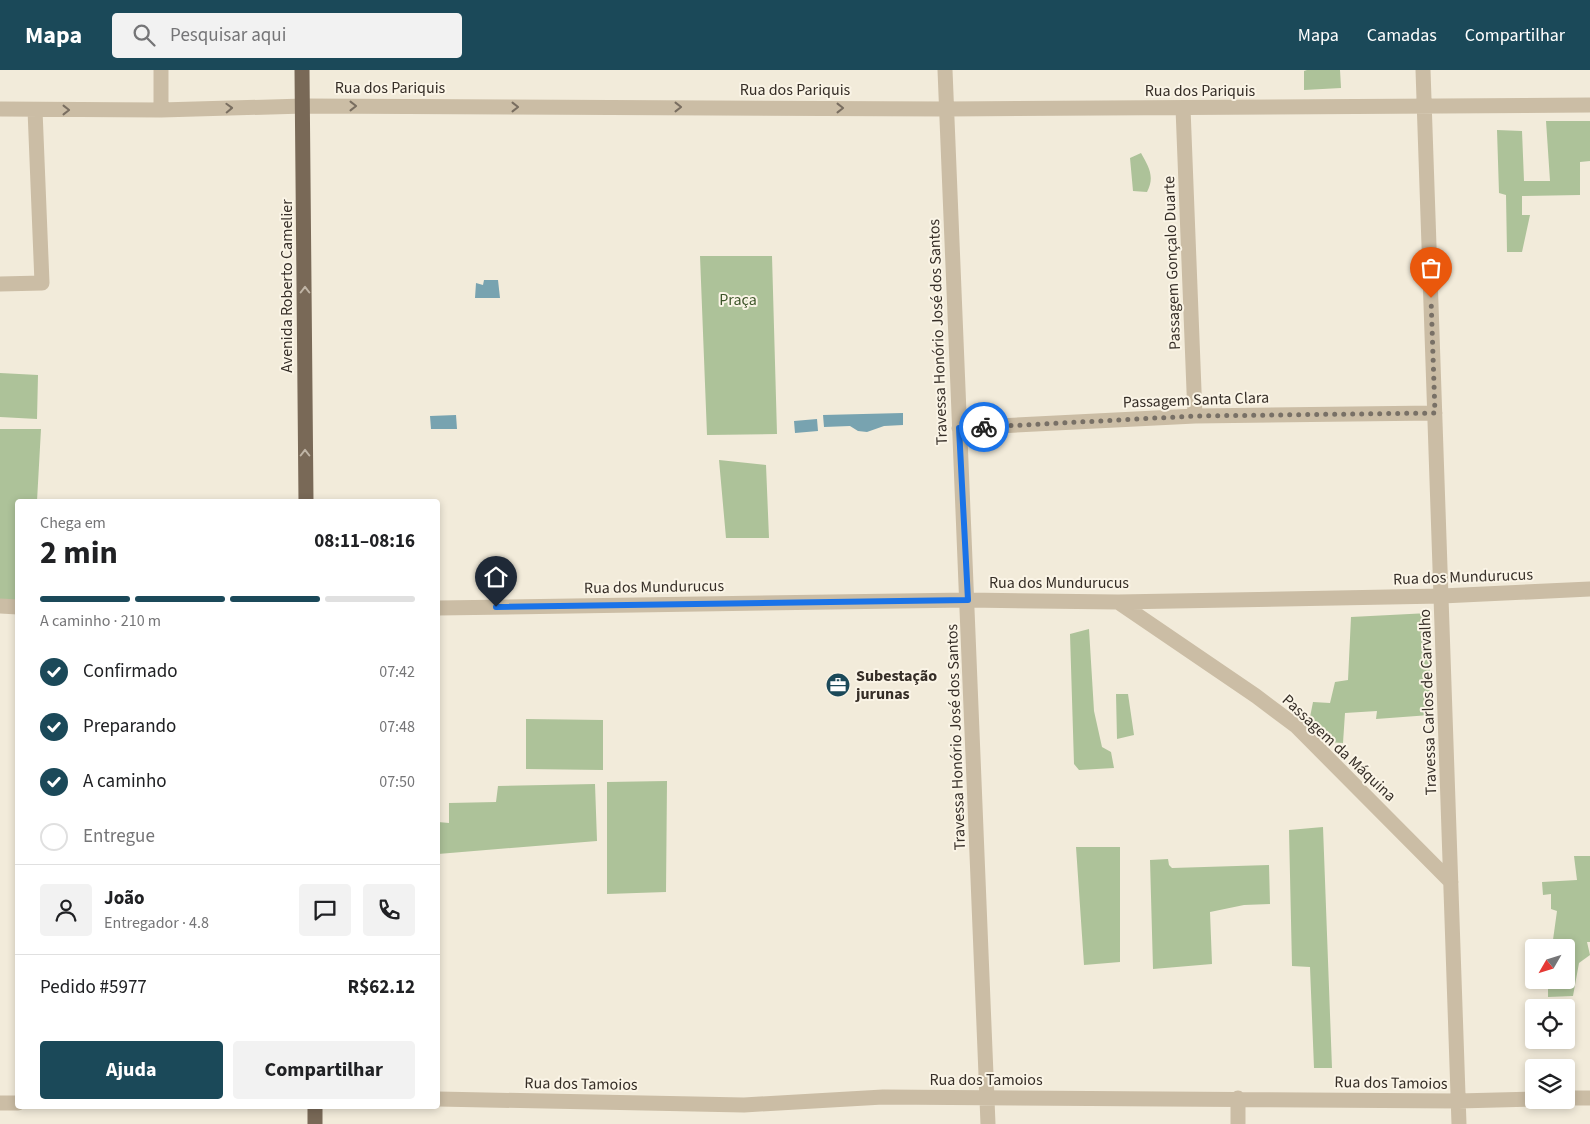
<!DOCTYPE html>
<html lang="pt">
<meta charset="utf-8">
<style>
:root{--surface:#fff;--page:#f2f2f2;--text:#202124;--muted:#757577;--line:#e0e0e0;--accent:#1b4959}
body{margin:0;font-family:"Source Sans 3",sans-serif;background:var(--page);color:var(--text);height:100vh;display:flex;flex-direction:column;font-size:19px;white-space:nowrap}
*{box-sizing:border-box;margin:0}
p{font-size:16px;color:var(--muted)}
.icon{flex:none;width:28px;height:28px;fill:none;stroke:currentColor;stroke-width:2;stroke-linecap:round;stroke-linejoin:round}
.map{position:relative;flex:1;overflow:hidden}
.details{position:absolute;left:15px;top:429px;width:425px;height:610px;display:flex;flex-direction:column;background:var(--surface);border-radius:5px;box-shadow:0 2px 8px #0003}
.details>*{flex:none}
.needle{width:32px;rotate:231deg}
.tools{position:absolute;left:1525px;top:869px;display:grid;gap:10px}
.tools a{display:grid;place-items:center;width:50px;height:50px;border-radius:5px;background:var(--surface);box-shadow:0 2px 8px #0003;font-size:25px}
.pin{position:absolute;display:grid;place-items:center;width:42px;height:42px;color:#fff;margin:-51px -21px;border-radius:50% 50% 50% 0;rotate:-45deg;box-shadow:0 0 5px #0007}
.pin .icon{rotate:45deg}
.courier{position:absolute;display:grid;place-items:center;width:50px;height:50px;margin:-25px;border:4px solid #1a73e8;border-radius:50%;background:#fff;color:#222;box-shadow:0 1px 6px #0007}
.head em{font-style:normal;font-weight:700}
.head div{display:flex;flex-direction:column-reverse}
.head{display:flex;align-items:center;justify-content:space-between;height:85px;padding:0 25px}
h1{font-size:32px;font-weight:700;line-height:38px}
.bar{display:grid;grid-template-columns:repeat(4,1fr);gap:8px 5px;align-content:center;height:60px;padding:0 25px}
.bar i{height:6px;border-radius:4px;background:var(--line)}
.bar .current{background:var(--accent)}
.bar p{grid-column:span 4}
.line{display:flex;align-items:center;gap:12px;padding:0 25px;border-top:1px solid var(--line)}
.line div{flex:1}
.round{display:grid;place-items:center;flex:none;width:52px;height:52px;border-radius:5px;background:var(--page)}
ol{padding:0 25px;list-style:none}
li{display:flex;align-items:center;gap:15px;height:55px}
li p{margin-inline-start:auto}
li .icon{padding:5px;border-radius:50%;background:var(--accent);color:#fff;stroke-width:4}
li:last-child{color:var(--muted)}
li i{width:28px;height:28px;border:2px solid var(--line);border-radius:50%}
.primary-button{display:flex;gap:10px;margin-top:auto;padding:10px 25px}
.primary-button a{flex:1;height:58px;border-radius:5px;background:var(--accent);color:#fff;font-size:20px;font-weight:700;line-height:58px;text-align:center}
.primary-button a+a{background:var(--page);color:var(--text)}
header{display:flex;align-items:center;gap:30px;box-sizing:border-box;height:70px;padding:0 25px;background:var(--accent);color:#fff}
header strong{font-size:24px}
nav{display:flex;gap:28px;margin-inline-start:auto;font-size:18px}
.search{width:350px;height:45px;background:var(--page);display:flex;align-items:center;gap:12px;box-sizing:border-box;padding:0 18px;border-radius:5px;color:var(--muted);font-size:19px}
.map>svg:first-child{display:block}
.green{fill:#adc299}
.water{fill:#78a3b0}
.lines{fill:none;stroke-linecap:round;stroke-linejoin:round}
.minor{stroke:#cbbda5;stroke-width:15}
.major{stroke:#796957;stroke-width:15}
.oneway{stroke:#796e60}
.oneway2{stroke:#c0b5a6}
.done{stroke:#787066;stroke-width:5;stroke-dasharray:0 9}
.route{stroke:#1a73e8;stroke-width:6}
.labels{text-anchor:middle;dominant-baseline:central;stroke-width:4;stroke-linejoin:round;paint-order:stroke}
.street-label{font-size:16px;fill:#362e27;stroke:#faf4e6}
.park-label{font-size:16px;fill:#3d552a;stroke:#faf4e6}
.poi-label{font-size:16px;font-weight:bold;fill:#362e27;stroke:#faf4e6;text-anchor:start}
</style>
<header>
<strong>Mapa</strong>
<div class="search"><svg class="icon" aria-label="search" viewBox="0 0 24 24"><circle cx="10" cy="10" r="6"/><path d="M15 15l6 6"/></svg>Pesquisar aqui</div>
<nav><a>Mapa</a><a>Camadas</a><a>Compartilhar</a></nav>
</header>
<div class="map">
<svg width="1590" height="1054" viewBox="0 0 1590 1054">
<rect width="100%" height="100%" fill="#f2ebda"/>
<path class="green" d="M 1307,0 L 1340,0 L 1341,18 L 1304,20 L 1304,1 Z
M 1546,51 L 1590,51 L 1590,91 L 1580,92 L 1580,125 L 1522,126 L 1522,145 L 1530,145 L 1522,182 L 1507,182 L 1506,125 L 1499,123 L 1497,60 L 1522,61 L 1524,111 L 1550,111 Z
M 1141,83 C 1149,97 1155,107 1147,122 L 1133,121 L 1130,88 Z
M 700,186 L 772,186 L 777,364 L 707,365 Z
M 0,303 L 38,305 L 37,349 L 0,347 Z
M 0,359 L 41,359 L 37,431 L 18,431 L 17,530 L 0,530 Z
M 719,390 L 766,395 L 769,468 L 726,468 Z
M 1429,543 L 1430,645 L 1376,649 L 1377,641 L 1345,643 L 1343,673 L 1327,672 L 1309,652 L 1313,632 L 1330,633 L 1335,612 L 1348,610 L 1351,547 Z
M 1089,559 L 1094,641 L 1102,677 L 1111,682 L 1114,698 L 1079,700 L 1074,694 L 1070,564 Z
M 1116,624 L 1128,624 L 1134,665 L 1117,669 Z
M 526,649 L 603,650 L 603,700 L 526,699 Z
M 667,711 L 666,822 L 607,824 L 607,712 Z
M 595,714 L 597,771 L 438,784 L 438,752 L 449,753 L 449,733 L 496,732 L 498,716 Z
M 1323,757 L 1332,998 L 1314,998 L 1310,897 L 1292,896 L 1289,760 Z
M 1076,777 L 1120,777 L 1120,892 L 1084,895 Z
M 1574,786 L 1590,786 L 1590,872 L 1587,872 L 1590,885 L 1579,893 L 1573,926 L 1548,927 L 1548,910 L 1566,910 L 1566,878 L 1552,877 L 1557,841 L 1551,839 L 1551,824 L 1543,825 L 1542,812 L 1577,810 Z
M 1168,789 L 1169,795 L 1172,798 L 1269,795 L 1270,834 L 1244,835 L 1210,842 L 1212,894 L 1153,899 L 1150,790 Z"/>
<path class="water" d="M 484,210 L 498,210 L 500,228 L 475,228 L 476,213 L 483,215 Z
M 903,343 L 903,355 L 884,356 L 867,362 L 858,361 L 850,356 L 824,357 L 823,345 Z
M 456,345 L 457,359 L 431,359 L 430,346 Z
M 817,349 L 818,361 L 795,363 L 794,351 Z"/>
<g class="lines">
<path class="minor" d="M 161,0 L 161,40
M 945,0 L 988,1054
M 1423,0 L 1459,1054
M 1183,38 L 1195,346
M 0,39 L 161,40 L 304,36 L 946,39 L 1590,35
M 0,214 L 42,213 L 35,40
M 959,358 L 1195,346 L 1435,343
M 1118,532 L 1256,626 L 1296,656 L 1451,812
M 0,536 L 18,537
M 438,538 L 968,530 L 1118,532 L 1442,526 L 1590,519
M 1238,1028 L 1238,1054
M 1566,1028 L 1590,1028
M 438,1029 L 744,1035 L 883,1027 L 1458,1031 L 1534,1029
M 0,1033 L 18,1033"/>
<path class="major" d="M 302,0 L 306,431
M 315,1054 L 315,1036"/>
</g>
<defs><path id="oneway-chevron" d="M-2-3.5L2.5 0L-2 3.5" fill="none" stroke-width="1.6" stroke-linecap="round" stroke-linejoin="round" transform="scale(1.25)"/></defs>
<g class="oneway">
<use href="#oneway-chevron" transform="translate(353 36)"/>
<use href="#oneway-chevron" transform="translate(515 37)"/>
<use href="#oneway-chevron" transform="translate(678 37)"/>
<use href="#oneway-chevron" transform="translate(229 38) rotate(-2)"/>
<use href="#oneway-chevron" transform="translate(840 38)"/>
<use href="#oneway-chevron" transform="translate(66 40)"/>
</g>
<g class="oneway2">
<use href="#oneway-chevron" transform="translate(305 220) rotate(-90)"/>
<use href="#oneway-chevron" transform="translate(305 383) rotate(-90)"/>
</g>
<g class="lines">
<path class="done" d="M 984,357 L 1195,346 L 1435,343 L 1431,228"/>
<path class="route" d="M 496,537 L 968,530 L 959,358 L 984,357"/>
</g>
<defs>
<symbol id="office-disc" viewBox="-11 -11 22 22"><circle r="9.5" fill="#1b4959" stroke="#faf4e6"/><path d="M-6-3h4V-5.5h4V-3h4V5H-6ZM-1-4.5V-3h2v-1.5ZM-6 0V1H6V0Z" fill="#fff"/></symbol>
</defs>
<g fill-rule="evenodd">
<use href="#office-disc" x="824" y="601" width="28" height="28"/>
</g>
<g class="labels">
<g class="street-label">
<text x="390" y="18">Rua dos Pariquis</text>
<text x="795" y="20">Rua dos Pariquis</text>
<text x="1200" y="21">Rua dos Pariquis</text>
<text transform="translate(1172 193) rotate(-92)">Passagem Gonçalo Duarte</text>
<text transform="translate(287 216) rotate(-90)">Avenida Roberto Camelier</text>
<text transform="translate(938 262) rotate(-92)">Travessa Honório José dos Santos</text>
<text transform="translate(1196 330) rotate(-2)">Passagem Santa Clara</text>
<text transform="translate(1463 507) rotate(-2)">Rua dos Mundurucus</text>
<text x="1059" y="513">Rua dos Mundurucus</text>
<text transform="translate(654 517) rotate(-1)">Rua dos Mundurucus</text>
<text transform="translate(1428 632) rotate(-92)">Travessa Carlos de Carvalho</text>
<text transform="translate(956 667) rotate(-92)">Travessa Honório José dos Santos</text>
<text transform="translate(1339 678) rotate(43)">Passagem da Máquina</text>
<text x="986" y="1010">Rua dos Tamoios</text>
<text transform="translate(1391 1013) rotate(1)">Rua dos Tamoios</text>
<text transform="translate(581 1014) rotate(1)">Rua dos Tamoios</text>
</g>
<g class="park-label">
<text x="738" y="230">Praça</text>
</g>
<g class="poi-label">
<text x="856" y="606">Subestação<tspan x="856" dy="18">jurunas</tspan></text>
</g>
</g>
</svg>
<div class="tools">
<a><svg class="needle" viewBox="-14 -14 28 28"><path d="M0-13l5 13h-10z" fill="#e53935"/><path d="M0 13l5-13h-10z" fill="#757577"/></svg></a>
<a><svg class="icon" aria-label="locate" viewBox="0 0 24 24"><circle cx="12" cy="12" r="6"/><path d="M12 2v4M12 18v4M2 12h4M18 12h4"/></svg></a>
<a><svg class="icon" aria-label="layers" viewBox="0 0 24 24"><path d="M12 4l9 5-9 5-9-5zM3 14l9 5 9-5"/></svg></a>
</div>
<div class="pin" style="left:1431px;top:228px;background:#ea580c"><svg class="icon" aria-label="bag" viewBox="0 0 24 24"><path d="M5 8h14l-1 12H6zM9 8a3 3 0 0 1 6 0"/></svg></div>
<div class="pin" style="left:496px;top:537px;background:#1f2937"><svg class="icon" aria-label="home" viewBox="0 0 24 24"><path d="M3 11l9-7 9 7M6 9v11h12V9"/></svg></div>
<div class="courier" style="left:984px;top:357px"><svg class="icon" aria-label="bike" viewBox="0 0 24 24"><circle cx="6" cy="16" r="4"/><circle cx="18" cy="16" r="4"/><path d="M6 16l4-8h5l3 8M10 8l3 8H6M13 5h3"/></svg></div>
<section class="details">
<div class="head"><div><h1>2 min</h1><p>Chega em</p></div><em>08:11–08:16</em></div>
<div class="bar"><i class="current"></i><i class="current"></i><i class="current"></i><i></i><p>A caminho · 210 m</p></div>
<ol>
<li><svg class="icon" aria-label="check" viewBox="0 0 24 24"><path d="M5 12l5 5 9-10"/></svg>Confirmado<p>07:42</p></li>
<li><svg class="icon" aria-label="check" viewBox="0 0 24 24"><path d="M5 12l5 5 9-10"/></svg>Preparando<p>07:48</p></li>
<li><svg class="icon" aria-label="check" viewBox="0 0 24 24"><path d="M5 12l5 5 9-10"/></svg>A caminho<p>07:50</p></li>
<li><i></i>Entregue</li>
</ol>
<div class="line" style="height:90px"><a class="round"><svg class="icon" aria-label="person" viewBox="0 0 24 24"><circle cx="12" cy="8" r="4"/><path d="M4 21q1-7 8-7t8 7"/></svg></a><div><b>João</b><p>Entregador · 4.8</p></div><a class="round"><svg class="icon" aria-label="chat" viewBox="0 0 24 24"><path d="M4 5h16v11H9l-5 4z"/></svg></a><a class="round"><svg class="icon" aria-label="phone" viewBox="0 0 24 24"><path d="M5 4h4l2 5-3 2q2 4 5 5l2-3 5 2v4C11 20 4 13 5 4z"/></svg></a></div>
<div class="line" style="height:65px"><div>Pedido #5977</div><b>R$62.12</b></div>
<div class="primary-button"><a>Ajuda</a><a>Compartilhar</a></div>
</section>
</div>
